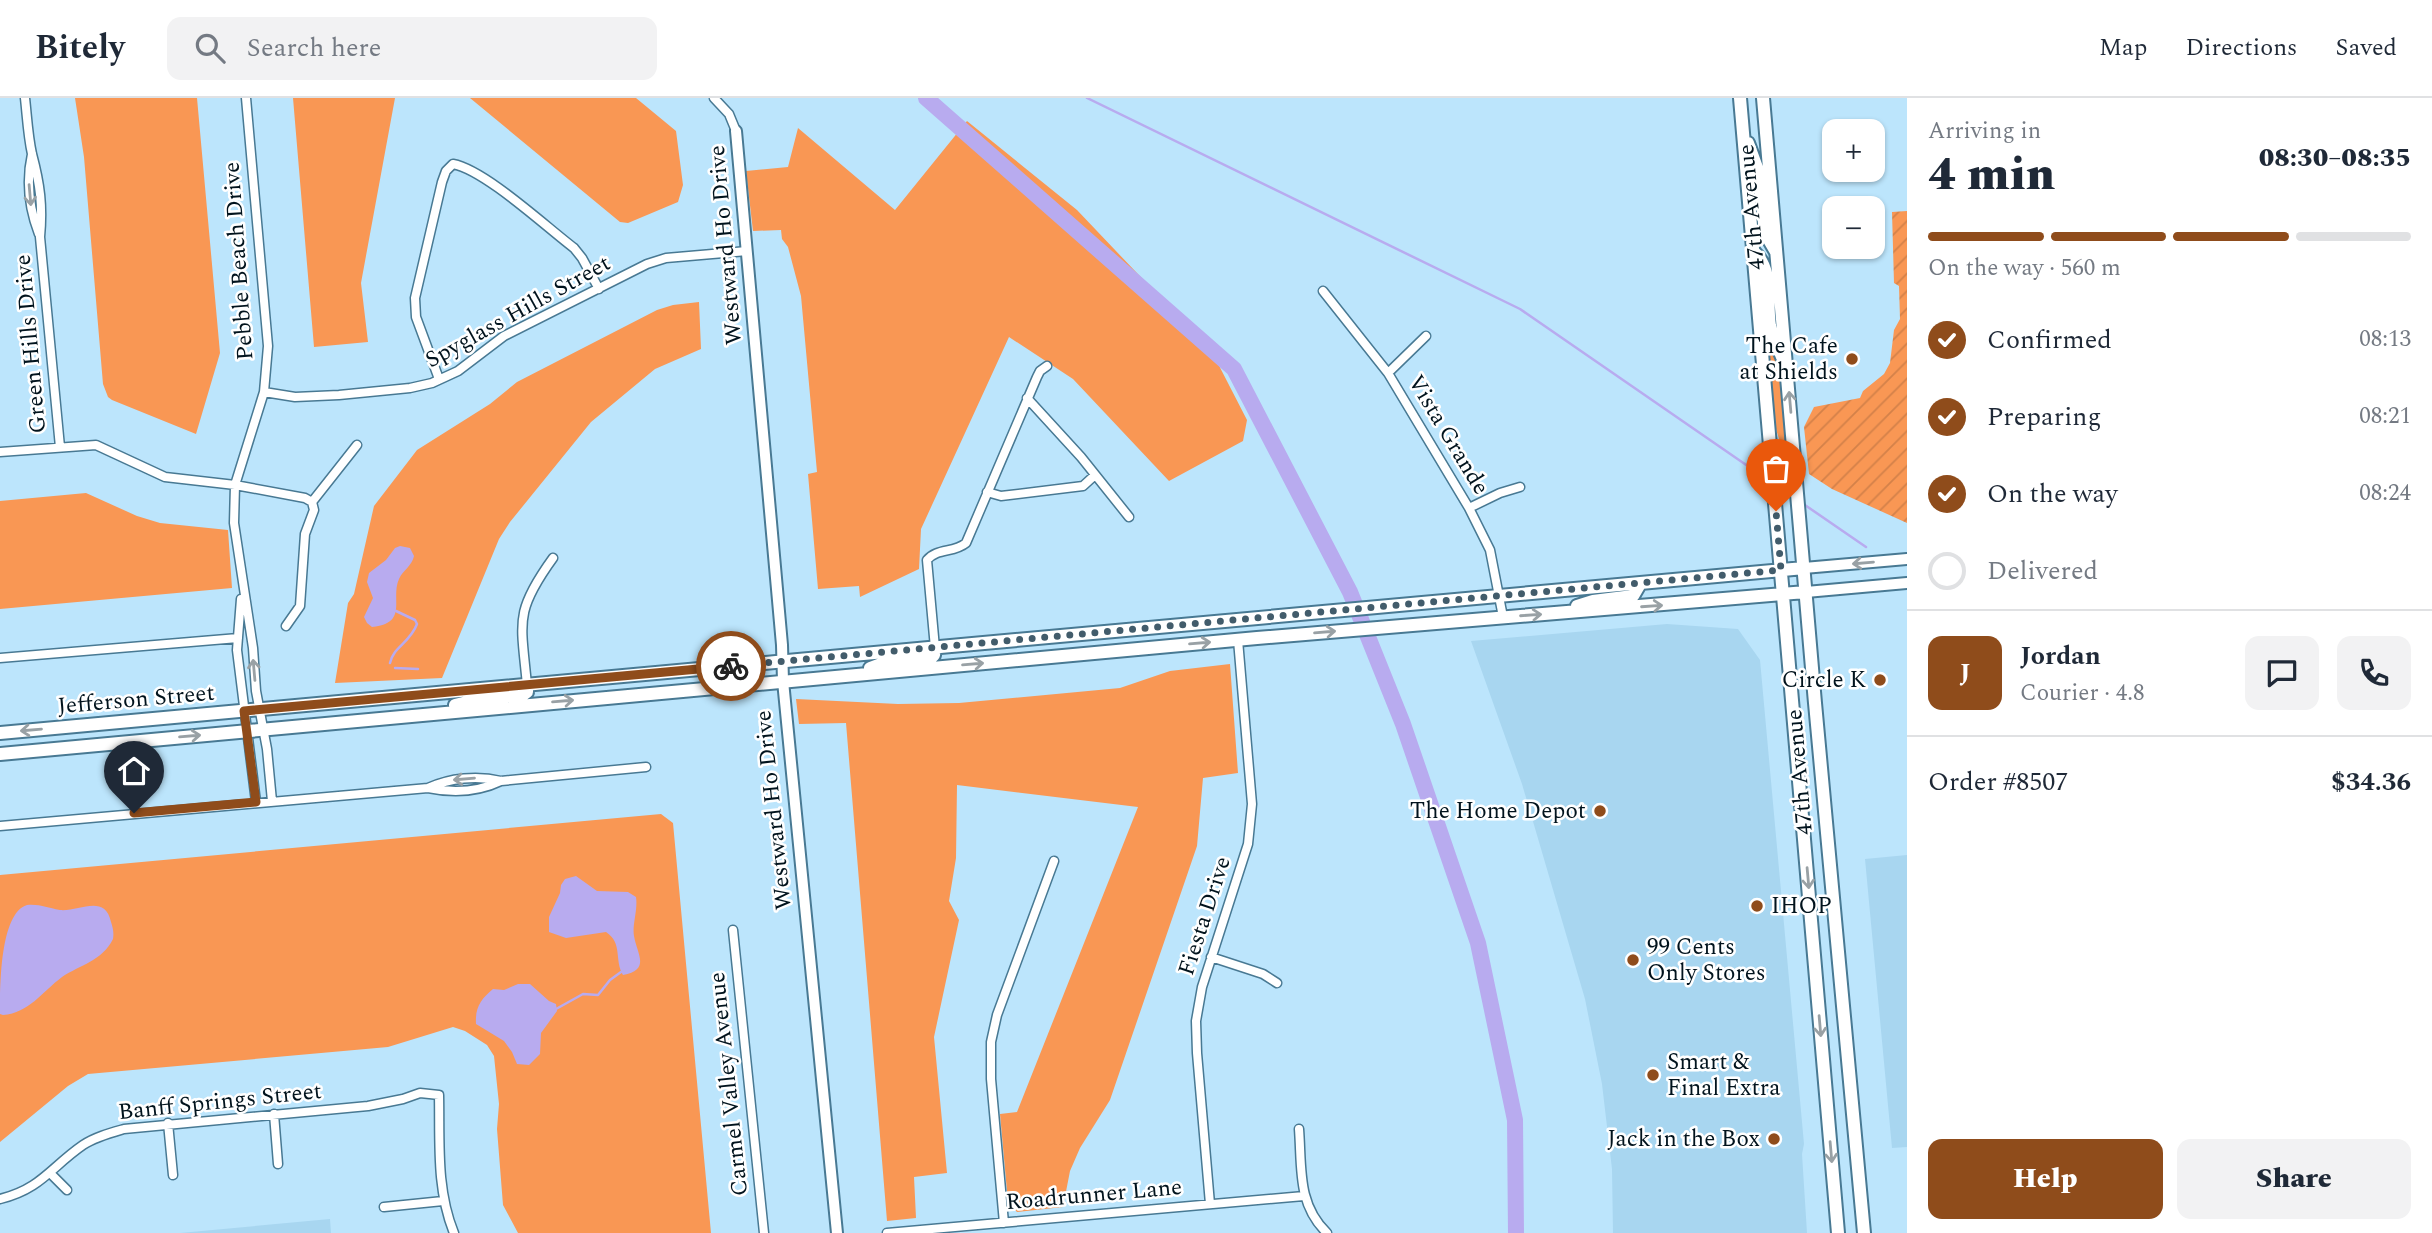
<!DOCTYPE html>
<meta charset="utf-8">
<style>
:root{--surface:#fff;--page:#f2f2f3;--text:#1f2937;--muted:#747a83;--line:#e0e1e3;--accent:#8f4c1b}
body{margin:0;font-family:Spectral,serif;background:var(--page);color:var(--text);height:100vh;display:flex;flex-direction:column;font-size:26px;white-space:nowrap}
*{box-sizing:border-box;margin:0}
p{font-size:23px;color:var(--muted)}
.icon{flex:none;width:38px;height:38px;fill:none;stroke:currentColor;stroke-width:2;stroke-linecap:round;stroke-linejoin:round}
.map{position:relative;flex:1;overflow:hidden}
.details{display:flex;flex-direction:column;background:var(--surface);width:525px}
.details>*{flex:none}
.controls{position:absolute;left:1822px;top:21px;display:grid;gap:14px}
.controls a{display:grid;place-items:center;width:63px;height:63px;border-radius:14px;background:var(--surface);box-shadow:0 2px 5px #0004;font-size:35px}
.pin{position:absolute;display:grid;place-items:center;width:60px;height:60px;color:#fff;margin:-72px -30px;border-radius:50% 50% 50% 0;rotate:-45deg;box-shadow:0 0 7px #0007}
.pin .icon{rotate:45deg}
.courier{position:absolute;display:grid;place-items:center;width:70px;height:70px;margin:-35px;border:5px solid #8f4c1b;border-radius:50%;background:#fff;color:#222;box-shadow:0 2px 9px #0007}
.headline em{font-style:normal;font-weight:800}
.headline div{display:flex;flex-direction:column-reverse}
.headline{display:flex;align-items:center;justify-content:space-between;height:119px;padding:0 21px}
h1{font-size:46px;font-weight:800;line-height:52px}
.bar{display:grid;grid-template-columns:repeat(4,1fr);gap:10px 7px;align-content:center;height:84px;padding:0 21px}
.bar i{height:9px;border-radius:5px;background:var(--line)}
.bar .on{background:var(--accent)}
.bar p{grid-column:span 4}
.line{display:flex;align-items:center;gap:18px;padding:0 21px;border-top:2px solid var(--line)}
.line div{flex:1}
.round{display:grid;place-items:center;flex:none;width:74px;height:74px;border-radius:14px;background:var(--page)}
ol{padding:0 21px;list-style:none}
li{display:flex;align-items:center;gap:21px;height:77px}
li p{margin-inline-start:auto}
li .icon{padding:7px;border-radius:50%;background:var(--accent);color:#fff;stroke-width:4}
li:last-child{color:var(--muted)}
li i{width:38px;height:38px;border:4px solid var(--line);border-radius:50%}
.button{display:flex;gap:14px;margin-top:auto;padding:14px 21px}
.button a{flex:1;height:80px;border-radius:14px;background:var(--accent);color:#fff;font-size:28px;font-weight:800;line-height:80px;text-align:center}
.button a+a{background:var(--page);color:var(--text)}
header{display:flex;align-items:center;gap:42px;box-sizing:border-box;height:98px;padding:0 35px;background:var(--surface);border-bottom:2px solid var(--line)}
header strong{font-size:33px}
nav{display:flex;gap:38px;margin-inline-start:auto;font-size:24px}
.search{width:490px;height:63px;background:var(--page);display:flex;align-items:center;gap:18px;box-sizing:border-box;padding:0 24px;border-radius:14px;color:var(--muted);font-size:26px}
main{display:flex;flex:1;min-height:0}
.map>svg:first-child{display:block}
.built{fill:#a8d6f0}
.grass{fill:#f99754}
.garden{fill:url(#garden-furrows)}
.water{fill:#b8abef}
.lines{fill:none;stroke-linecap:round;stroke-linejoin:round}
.stream{stroke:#b8abef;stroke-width:2.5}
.river{stroke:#b8abef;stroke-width:16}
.street-casing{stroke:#487993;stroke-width:11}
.secondary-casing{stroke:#487993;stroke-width:14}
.primary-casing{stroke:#487993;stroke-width:16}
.street{stroke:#fff;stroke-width:8}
.secondary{stroke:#fff;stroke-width:10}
.primary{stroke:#fff;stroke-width:12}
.oneway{stroke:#99a1a5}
.done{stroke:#425c6b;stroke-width:7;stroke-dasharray:0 12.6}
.route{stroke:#8f4c1b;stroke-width:9}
.poi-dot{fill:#8f4c1b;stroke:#fff;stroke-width:2.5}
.labels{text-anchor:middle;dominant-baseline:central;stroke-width:5;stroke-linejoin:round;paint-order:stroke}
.street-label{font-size:23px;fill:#01131d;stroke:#fff}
.poi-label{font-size:23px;fill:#01131d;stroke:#fff;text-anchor:end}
</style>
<header>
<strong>Bitely</strong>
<div class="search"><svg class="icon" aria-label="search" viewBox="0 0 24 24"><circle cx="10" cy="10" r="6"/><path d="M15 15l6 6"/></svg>Search here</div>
<nav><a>Map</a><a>Directions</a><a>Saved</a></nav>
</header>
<main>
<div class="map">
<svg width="1907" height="1135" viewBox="0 0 1907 1135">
<defs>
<pattern id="garden-furrows" width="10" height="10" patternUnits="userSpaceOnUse" patternTransform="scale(1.75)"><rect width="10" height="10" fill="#f99754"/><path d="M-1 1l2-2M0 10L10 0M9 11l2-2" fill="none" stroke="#d48149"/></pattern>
</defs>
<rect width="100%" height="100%" fill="#bce5fc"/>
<path class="built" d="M 1667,526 L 1738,531 L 1760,562 L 1804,1046 L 1802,1056 L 1807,1135 L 1613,1135 L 1612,1071 L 1602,986 L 1585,901 L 1522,686 L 1471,543 Z
M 1907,757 L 1907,1049 L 1892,1050 L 1865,761 Z
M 330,1121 L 331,1135 L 180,1135 Z"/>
<path class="grass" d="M 75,0 L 197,0 L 220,255 L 196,336 L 112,302 L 108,299 L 103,286 L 84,59 Z
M 293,0 L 395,0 L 361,185 L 368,244 L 314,249 Z
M 470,0 L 636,0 L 676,33 L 683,87 L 678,104 L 628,125 L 620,124 Z
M 967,23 L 1077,112 L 1212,254 L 1247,322 L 1243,343 L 1169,383 L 1073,281 L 1009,239 L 921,431 L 919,471 L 860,499 L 859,488 L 818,491 L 808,376 L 817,374 L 801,198 L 788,149 L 782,141 L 781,132 L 753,133 L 746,73 L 788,69 L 798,30 L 895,112 Z
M 699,204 L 701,251 L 655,271 L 591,324 L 510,424 L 499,441 L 442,580 L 335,585 L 348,505 L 354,496 L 374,408 L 417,352 L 490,306 L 517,284 L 657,212 L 673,207 Z
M 1767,242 L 1771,242 L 1780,267 L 1786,347 L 1781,348 L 1776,331 Z
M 86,395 L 137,418 L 160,425 L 228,432 L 232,490 L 0,511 L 0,403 Z
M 1230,566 L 1238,675 L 1203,680 L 1197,748 L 1110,1002 L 1080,1050 L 1070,1073 L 1063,1109 L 1017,1114 L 1008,1104 L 1000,1016 L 1017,1014 L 1138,709 L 957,687 L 956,760 L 949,803 L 959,822 L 934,939 L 947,1075 L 914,1079 L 916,1120 L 887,1123 L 846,625 L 799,626 L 796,601 L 898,606 L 959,605 L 1120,590 L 1170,573 Z
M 661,716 L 673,725 L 711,1135 L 518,1135 L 503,1107 L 497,1031 L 499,1006 L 494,958 L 487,947 L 465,933 L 453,929 L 388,949 L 88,976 L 68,988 L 0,1044 L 0,777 Z"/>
<path class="garden" d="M 1907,113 L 1907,425 L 1832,391 L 1809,376 L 1804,329 L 1814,309 L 1860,300 L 1863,293 L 1884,276 L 1890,265 L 1894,232 L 1900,221 L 1899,188 L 1894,185 L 1892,114 Z"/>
<path class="water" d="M 400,448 L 410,450 L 414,458 C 412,468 403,472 399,481 C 390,501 409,525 372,529 L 367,525 L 364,519 L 373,500 L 367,484 L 369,475 L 386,462 L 395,450 Z
M 576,778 L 597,793 L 628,794 L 636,799 C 638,812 632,827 634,838 C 637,856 651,872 623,877 C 614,862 623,845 606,834 L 566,840 L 549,834 L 549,819 L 560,795 L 561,787 L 565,781 Z
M 27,807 C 41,806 47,810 60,812 C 78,814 105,795 111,824 C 113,830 114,835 113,841 C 102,863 80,867 62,879 C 42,894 29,915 3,917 L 0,916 C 0,888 0,815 27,807 Z
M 518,886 L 530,886 L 549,903 L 556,906 L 557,913 L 541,935 L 540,956 L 529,967 L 517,966 L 512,954 L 504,943 L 476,926 C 475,909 481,901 493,891 L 504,892 Z"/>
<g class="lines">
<path class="stream" d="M 1087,0 L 1520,211 L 1768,382
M 1779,389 L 1794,400
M 1802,405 L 1866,449
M 390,565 C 393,549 410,545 417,526 L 415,522 L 396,513
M 395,570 L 418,571
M 556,911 L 583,896 L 598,897 L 610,882 L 621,874"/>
<path class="river" d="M 926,0 L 1234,271 L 1350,494 L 1403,626 L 1478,845 L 1515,1022 L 1516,1135"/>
<defs>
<path id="street" d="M 25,0 C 27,18 28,38 32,56 C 40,86 43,108 40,139 L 60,349
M 246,0 L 268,248 L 264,294 L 235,387 L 234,425 L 253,550 L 256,593 L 267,651 L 272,703
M 714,0 L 729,16 L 736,33
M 32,56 C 26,83 29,110 39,136
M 1323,193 L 1388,275 L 1469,410 L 1490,452 L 1503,519
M 1388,275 L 1426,238
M 439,281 L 416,219 L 415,200 L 442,84 L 446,73 L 453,66 C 485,72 545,128 574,150 L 582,160 L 599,191
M 264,294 L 295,299 L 339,297 L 410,290 L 432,285 L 458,273 L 504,238 L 647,166 L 666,160 L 747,153
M 1027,300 L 1081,359 L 1129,419
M 0,354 L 96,347 L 165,379 L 235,387 L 305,400 L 312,404 L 314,412 L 305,436 L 300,508 L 286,528
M 987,394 L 1001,398 L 1083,388 L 1095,377
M 312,404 L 357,347
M 1469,410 L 1500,395 L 1520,389
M 241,501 L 237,552 L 256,704
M 935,550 L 927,462 C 937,450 954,455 966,445 L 1037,279 L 1040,273 L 1047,268
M 0,560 L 238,540
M 527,587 C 521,523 514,514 553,460
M 428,690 C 450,680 477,677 501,683 L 646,669
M 0,728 L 428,690 C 452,695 478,694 501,683
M 733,832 L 764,1135
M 1211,859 L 1263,876 L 1277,885
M 274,1016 L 278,1066
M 168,1025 L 173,1077
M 1299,1031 C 1302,1070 1297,1106 1327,1135
M 50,1075 L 67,1092
M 0,1101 C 41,1091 51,1069 83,1047 C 95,1039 110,1035 124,1031 L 368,1008 L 403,1001 L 420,995 L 439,997 C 440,1044 436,1091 454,1135
M 1210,1106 L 1197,955 L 1196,923 L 1202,889 L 1248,746 L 1252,706 L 1238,542
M 384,1109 L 443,1103
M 1004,1125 L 991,981 L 991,944 L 997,917 L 1054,763
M 887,1135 L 1304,1098"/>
<path id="secondary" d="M 736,33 L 782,547 L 783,583 L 837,1135
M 1804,470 L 1907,461
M 1806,494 L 1907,485"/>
<path id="primary" d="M 1740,0 L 1838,1135
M 1763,0 L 1815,605 L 1864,1135
M 1748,45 L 1759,75 L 1765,135 L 1776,154
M 1754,154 C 1774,172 1766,203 1770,228 C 1772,238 1778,249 1782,259
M 1577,508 L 1593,503 L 1633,498 L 1640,486
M 870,570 L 886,564 L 931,560 L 934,557 L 935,550
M 455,607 L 475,602 L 523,597 L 527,594 L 527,587
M 0,635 L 1804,470
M 0,656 L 1257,540 L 1806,494"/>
</defs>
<use href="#street" class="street-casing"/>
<use href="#secondary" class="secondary-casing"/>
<use href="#primary" class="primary-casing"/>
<use href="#street" class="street"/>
<use href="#secondary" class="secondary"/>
<use href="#primary" class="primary"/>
</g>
<defs><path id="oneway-shaft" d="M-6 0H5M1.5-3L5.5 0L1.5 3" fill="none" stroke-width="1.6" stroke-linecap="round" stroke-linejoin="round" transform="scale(1.75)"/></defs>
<g class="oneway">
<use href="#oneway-shaft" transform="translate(30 97) rotate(85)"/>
<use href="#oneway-shaft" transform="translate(1790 304) rotate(-95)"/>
<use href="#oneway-shaft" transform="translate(1863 465) rotate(175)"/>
<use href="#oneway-shaft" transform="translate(1652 508) rotate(-4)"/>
<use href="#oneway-shaft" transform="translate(1531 517) rotate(-4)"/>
<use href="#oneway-shaft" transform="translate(1325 534) rotate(-5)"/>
<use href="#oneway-shaft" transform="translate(1200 545) rotate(-5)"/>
<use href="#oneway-shaft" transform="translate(973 566) rotate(-5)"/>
<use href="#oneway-shaft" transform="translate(254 572) rotate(-95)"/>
<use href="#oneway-shaft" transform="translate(563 603) rotate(-5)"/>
<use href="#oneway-shaft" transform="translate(31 632) rotate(175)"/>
<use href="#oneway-shaft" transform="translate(190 638) rotate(-5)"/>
<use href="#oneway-shaft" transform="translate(464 681) rotate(175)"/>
<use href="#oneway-shaft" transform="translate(1808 780) rotate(85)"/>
<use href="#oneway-shaft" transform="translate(1820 928) rotate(85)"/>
<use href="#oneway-shaft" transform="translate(1831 1054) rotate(85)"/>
</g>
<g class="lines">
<path class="done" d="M 731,568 L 1781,472 L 1776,413"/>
<path class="route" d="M 134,715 L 256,704 L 244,613 L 731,568"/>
</g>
<g class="poi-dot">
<circle cx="1852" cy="261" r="7"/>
<circle cx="1880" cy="582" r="7"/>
<circle cx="1600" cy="713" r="7"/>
<circle cx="1757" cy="808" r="7"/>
<circle cx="1633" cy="862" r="7"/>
<circle cx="1653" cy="977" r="7"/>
<circle cx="1774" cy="1041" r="7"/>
</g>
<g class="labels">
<g class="street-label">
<text transform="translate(1752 109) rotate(-95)">47th Avenue</text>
<text transform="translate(726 147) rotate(-95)">Westward Ho Drive</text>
<text transform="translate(239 163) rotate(-94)">Pebble Beach Drive</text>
<text transform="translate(518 214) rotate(-29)">Spyglass Hills Street</text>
<text transform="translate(31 246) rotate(-95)">Green Hills Drive</text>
<text transform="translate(1448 337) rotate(59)">Vista Grande</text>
<text transform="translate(136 602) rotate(-5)">Jefferson Street</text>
<text transform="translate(1800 674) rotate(-95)">47th Avenue</text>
<text transform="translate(774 712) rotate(-96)">Westward Ho Drive</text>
<text transform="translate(1205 818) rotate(-72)">Fiesta Drive</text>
<text transform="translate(729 986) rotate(-96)">Carmel Valley Avenue</text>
<text transform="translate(220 1004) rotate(-6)">Banff Springs Street</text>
<text transform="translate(1094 1097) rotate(-5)">Roadrunner Lane</text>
</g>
<g class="poi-label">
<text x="1838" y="248">The Cafe<tspan x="1838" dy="26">at Shields</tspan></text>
<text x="1866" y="582">Circle K</text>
<text x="1586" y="713">The Home Depot</text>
<text x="1771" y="808" text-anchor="start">IHOP</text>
<text x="1647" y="849" text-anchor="start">99 Cents<tspan x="1647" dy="26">Only Stores</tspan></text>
<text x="1667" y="964" text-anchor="start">Smart &amp;<tspan x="1667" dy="26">Final Extra</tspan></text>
<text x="1760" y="1041">Jack in the Box</text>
</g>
</g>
</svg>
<div class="controls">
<a>+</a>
<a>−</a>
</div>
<div class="pin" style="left:1776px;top:413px;background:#ea580c"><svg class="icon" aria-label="bag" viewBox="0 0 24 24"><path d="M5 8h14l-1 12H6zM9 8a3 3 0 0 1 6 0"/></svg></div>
<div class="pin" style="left:134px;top:715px;background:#1f2937"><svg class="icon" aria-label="home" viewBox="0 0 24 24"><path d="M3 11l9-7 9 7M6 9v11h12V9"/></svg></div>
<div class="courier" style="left:731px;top:568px"><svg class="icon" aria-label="bike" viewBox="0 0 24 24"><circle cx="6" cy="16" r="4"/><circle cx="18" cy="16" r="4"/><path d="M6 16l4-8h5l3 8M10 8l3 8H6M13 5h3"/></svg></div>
</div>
<section class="details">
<div class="headline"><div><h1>4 min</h1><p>Arriving in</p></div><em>08:30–08:35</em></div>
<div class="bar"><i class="on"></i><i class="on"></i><i class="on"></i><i></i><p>On the way · 560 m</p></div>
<ol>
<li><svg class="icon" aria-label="check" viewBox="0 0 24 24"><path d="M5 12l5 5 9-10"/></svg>Confirmed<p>08:13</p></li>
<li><svg class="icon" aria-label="check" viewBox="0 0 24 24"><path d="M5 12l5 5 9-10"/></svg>Preparing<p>08:21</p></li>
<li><svg class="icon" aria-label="check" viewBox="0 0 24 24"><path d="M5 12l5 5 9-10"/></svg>On the way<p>08:24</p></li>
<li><i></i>Delivered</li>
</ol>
<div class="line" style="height:126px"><b class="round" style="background:var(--accent);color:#fff">J</b><div><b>Jordan</b><p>Courier · 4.8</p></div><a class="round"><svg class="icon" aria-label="chat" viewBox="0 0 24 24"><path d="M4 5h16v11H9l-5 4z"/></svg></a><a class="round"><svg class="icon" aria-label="phone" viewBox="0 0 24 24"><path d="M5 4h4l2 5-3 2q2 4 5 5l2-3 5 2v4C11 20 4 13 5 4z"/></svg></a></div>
<div class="line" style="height:91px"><div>Order #8507</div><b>$34.36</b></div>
<div class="button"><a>Help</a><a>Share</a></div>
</section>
</main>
